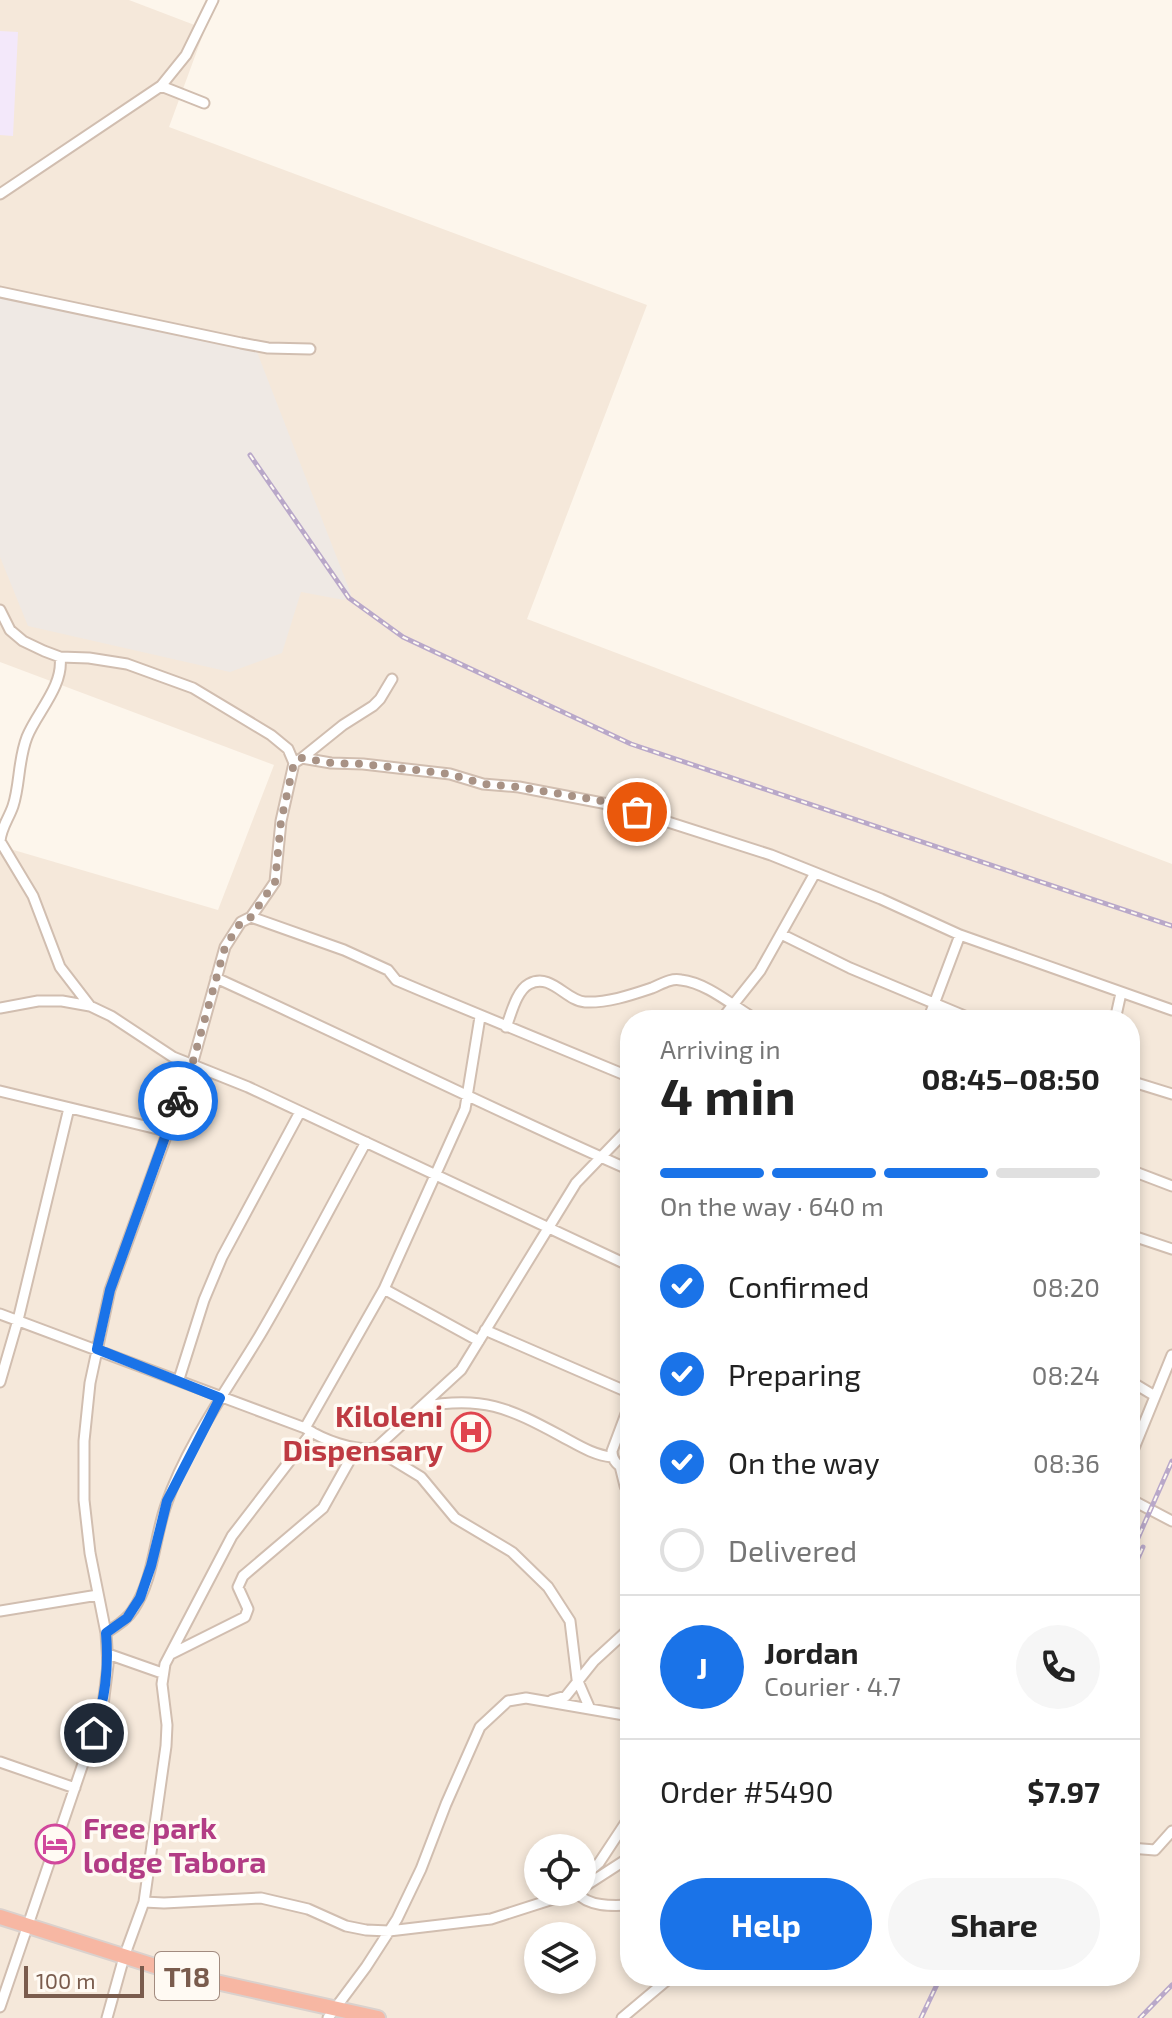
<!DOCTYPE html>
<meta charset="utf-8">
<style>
:root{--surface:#fff;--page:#f6f6f6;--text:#222;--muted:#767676;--line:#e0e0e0;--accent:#1a73e8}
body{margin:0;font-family:"Exo 2",sans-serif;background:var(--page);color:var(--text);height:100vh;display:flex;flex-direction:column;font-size:30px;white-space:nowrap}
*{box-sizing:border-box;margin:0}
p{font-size:26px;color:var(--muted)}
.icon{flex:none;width:44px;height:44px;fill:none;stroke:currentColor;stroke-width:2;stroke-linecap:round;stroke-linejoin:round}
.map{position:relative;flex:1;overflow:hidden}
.panel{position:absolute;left:620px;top:1010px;width:520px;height:976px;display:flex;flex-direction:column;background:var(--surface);border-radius:32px;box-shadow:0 4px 12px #0003}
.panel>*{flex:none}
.tools{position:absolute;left:524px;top:1834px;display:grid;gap:16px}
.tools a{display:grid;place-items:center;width:72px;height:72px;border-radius:50%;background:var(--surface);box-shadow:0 4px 12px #0003;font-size:40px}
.scale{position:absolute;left:24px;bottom:20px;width:120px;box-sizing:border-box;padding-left:8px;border:4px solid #7a5c4d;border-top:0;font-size:22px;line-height:28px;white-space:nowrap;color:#7a5c4d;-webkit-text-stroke:6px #fffaf3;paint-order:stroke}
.pin{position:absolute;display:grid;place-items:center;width:68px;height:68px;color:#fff;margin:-34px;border:4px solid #fff;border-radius:50%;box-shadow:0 2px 8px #0007}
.courier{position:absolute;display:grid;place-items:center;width:80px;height:80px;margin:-40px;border:6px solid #1a73e8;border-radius:50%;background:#fff;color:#222;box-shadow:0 2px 10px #0007}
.overview em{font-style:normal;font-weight:700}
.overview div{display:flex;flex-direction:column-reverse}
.overview{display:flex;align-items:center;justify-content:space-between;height:136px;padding:0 40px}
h1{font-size:52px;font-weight:700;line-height:60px}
.bar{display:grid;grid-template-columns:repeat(4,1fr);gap:12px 8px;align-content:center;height:96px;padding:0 40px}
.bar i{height:10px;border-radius:6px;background:var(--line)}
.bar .selected{background:var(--accent)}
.bar p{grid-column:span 4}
.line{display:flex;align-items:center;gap:20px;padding:0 40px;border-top:2px solid var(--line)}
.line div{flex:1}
.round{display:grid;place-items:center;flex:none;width:84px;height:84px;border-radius:42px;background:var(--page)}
ol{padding:0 40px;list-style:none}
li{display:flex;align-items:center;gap:24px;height:88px}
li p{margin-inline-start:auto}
li .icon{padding:8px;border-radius:50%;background:var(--accent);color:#fff;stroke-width:4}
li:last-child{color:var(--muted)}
li i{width:44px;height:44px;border:4px solid var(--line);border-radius:50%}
.action{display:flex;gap:16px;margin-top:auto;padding:16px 40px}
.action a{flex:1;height:92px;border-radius:48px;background:var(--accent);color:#fff;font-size:32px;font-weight:700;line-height:92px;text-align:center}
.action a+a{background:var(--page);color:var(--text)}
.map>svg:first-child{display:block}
.residential{fill:#f5e8da;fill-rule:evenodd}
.industrial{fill:#efe9e4}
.education{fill:#f3e8fa}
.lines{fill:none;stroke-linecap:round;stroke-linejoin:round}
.minor-casing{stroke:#d1beb0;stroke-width:13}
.highway-casing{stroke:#dad1cd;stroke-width:18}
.minor{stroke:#fff;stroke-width:9}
.highway{stroke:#f7b7a3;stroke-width:14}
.rail-casing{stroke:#b9a8c9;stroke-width:5}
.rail{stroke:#fffaf3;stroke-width:2;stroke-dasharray:6;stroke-linecap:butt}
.done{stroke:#a89285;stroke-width:8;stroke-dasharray:0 14.4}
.route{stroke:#1a73e8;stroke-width:10}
.labels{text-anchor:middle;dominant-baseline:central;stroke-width:7;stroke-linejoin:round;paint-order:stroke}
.shield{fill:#fffaf3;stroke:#a28b7f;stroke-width:2}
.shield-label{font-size:28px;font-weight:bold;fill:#7a5c4d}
.health-label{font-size:30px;font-weight:bold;fill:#be3a42;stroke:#fffaf3;text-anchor:end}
.hotel-label{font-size:30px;font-weight:bold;fill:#b23c85;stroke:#fffaf3;text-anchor:start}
</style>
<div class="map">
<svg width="1172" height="2018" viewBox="0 0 1172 2018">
<rect width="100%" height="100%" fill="#fdf6ec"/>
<path class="residential" d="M 0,0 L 129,0 L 205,29 L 169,127 L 647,305 L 527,619 L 1172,864 L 1172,2018 L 0,2018 L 0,846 L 218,910 L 274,765 L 0,662 ZM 630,1020 L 1130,1020 L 1130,1976 L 630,1976 ZM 538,1848 L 582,1848 L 582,1892 L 538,1892 ZM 538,1936 L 582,1936 L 582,1980 L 538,1980 Z"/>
<path class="industrial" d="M 0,297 L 257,352 L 351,594 L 344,600 L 301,592 L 282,653 L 230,672 L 28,626 L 0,557 Z"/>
<path class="education" d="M 0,31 L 18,32 L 13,136 L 0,135 Z"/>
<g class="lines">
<defs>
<path id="minor" d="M 161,86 L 204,103
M 0,194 L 161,86 L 186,55 L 213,0
M 0,292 L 241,343 L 268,348 L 310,349
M 0,610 L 10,630 L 23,641 L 44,651 L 60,657 L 89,658 L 127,664 L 193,688 L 271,735 L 288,749 L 294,763 L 281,821 L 275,882 L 251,917 L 241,922 L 225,947 L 192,1065 L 110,1290 L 90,1383 L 84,1441 L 84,1500 L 90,1553 L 106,1633 L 108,1665 L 103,1705 L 0,2007
M 60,657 C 64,686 37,712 27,737 C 18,760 20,785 13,806 C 9,818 1,828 0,841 L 33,896 L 60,967 L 90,1006
M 302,758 L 343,725 L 373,706 L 380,699 L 392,679
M 294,763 L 302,758 L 331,763 L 363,764 L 450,774 L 483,784 L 519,787 L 618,806 L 771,855 L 881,899 L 960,935 L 1172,1010
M 251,917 L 344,950 L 388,970 L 396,980 L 422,991 L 630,1077
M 781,934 L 850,968 L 974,1020
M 216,978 C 355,1041 491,1109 630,1170
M 0,1008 L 38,1001 L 62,1001 L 90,1006 L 111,1016 L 173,1057 L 248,1087 L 630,1266
M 721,1020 L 760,971 L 815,873
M 928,1020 L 960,935
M 1115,1020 L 1121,993
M 506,1027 C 511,1015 516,991 529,984 C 551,972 566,1001 585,1002 C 608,1003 631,995 652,988 C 662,984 670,978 681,980 C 708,983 734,1007 757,1020
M 1130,1081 L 1172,1094
M 0,1091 L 166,1131
M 1130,1170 L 1172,1186
M 1130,1235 L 1172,1249
M 384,1289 L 479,1341
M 0,1314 L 305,1428 C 325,1441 352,1450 375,1449 L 461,1370 L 576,1183 L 630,1127
M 485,1330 L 630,1393
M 179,1379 L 204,1300 L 222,1257 L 300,1112
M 1130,1381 L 1155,1396
M 0,1382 L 18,1320 L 69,1108
M 630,1403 L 612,1451 C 612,1463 621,1467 630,1473
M 421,1407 C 482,1395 509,1408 561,1436 C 578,1445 593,1455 612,1457
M 305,1428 L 384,1289 L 465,1109 L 480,1017
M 375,1449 L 421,1477 L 455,1518 L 512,1552 L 548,1587 L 570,1621 L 577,1679 L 590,1709
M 1130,1458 L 1172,1355
M 620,1466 L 625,1486 L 630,1495
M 1130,1499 L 1172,1521
M 0,1611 L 98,1595
M 106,1633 C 116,1626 127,1620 133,1610 C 154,1579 154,1539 166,1505 C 186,1446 228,1388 260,1335 C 297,1272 331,1206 366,1142
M 108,1654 L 162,1673
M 171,1654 L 245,1617 L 248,1609 L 238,1587 L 243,1576 L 323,1508 L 356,1449
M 552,1700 L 566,1696 L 594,1661 L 630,1628
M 0,1762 L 75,1788
M 1130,1848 L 1155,1850 L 1172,1831
M 582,1878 L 599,1863 L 630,1816
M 582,1888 L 630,1857
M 576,1892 C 588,1907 612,1906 630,1905
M 144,1902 L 164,1903 L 261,1898 L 308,1909 L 346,1926 L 366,1930 L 389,1931 L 491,1919 L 575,1892
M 107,2018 L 124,1957 L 144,1902 L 166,1746 L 167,1725 L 162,1684 L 165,1664 L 232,1536 L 312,1432
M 328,2018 L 366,1967 L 397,1919 L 421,1869 L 446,1804 L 480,1727 L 508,1701 L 526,1698 L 630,1716
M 622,2018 L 672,1976"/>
<path id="highway" d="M 0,1917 L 180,1974 L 378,2018"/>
</defs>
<use href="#minor" class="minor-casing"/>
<use href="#highway" class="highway-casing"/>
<use href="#minor" class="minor"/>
<use href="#highway" class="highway"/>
<defs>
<path id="rail" d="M 250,455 L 349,598 L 403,637 L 631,744 L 1172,926
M 1130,1556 L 1172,1461
M 1130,1576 L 1143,1547
M 921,2018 L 941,1976
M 1140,2018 L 1172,1985"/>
</defs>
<use href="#rail" class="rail-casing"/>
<use href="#rail" class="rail"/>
</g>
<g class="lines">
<path class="done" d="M 178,1101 L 192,1065 L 225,947 L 241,922 L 251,917 L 275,882 L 281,821 L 294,763 L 302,758 L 331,763 L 363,764 L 450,774 L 483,784 L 519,787 L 602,801 L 637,812"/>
<path class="route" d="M 94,1733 C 105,1699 109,1669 106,1633 L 127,1618 L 140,1598 L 151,1566 L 167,1501 L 220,1398 L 97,1349 L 110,1290 L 178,1101"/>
</g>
<defs>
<symbol id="hospital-ring" viewBox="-11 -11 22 22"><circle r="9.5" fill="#fffaf3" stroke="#e0444e" stroke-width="1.5"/><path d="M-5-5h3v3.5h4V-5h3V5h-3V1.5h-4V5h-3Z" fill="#e0444e"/></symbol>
<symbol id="hotel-ring" viewBox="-11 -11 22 22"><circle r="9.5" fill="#fffaf3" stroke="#d1479c" stroke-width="1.5"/><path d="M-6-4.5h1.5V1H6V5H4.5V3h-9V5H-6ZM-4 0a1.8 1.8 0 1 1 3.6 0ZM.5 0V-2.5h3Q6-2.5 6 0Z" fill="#d1479c"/></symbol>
</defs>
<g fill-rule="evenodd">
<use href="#hospital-ring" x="449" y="1410" width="44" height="44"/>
<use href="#hotel-ring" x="33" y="1822" width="44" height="44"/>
</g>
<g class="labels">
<rect class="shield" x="155" y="1952" width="64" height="48" rx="6"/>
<g class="shield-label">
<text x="187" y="1976">T18</text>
</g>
<g class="health-label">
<text x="443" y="1415">Kiloleni<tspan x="443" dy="34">Dispensary</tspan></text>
</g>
<g class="hotel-label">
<text x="83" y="1827">Free park<tspan x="83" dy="34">lodge Tabora</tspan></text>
</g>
</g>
</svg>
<div class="tools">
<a><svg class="icon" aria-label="locate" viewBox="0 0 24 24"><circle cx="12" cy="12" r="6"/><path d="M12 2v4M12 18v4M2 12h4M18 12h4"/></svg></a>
<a><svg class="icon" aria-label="layers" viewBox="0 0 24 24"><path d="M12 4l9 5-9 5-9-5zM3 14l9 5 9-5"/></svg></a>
</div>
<div class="scale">100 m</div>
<div class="pin" style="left:637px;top:812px;background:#ea580c"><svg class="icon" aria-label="bag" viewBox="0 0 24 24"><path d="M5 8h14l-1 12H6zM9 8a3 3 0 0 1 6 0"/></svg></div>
<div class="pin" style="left:94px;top:1733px;background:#1f2937"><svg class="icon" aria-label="home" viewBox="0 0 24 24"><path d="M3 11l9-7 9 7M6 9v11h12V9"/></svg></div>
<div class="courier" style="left:178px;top:1101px"><svg class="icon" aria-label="bike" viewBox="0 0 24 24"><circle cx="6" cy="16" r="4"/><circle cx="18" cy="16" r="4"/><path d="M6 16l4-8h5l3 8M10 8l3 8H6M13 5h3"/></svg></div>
<section class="panel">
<div class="overview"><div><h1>4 min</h1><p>Arriving in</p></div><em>08:45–08:50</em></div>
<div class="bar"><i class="selected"></i><i class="selected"></i><i class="selected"></i><i></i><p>On the way · 640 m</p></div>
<ol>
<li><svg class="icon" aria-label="check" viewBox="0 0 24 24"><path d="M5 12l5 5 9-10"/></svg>Confirmed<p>08:20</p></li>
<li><svg class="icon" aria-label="check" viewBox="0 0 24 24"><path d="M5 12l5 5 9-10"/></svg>Preparing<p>08:24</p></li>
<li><svg class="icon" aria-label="check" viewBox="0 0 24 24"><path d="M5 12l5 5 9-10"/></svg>On the way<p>08:36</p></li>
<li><i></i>Delivered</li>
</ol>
<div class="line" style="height:144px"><b class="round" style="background:var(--accent);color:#fff">J</b><div><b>Jordan</b><p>Courier · 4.7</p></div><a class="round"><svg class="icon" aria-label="phone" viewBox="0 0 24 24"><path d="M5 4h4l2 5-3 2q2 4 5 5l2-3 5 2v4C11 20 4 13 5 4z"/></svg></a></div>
<div class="line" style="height:104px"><div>Order #5490</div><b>$7.97</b></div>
<div class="action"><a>Help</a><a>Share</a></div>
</section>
</div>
